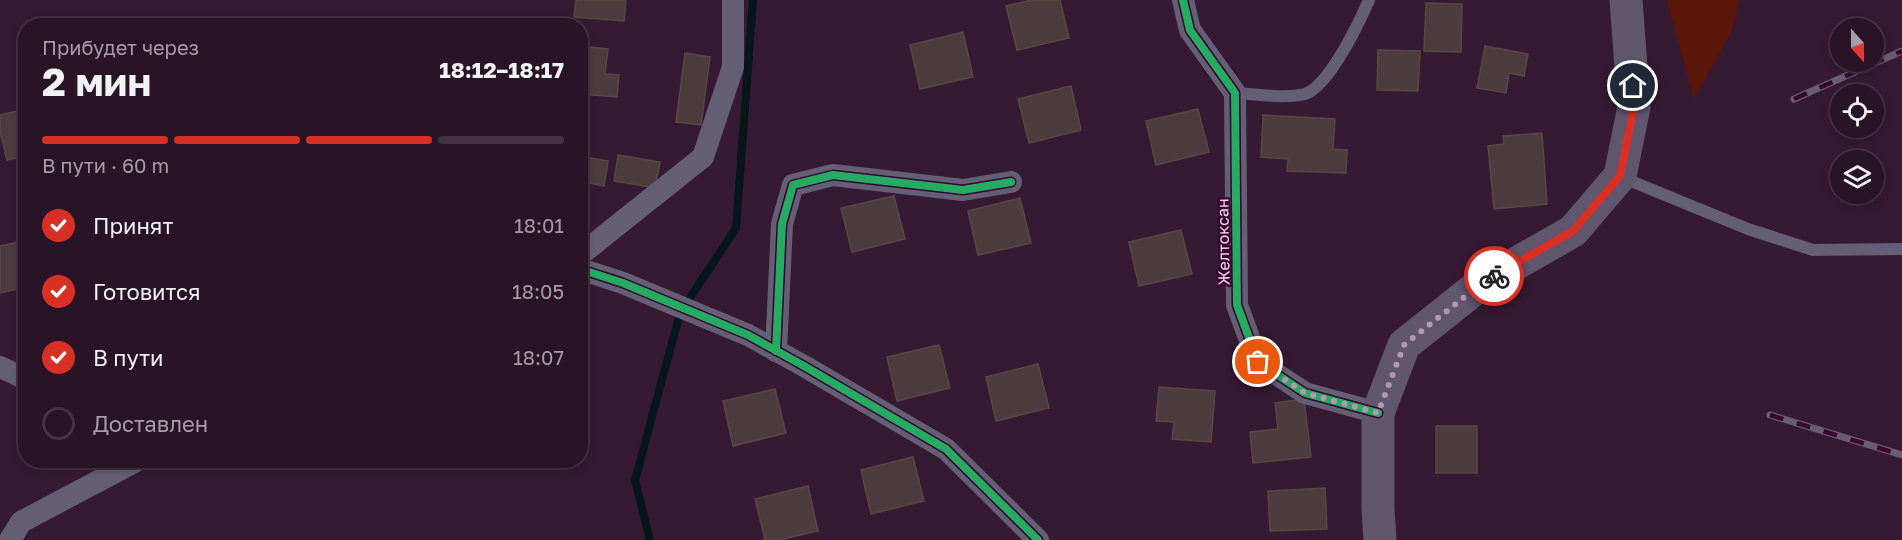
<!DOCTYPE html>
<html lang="ru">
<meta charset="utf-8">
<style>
:root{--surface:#281426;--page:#342132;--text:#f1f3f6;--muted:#a59ea7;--line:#443343;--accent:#d93025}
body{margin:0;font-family:"Golos Text",sans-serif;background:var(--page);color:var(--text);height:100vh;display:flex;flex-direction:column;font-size:22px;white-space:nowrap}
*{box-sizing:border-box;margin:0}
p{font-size:20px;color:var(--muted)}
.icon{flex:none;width:33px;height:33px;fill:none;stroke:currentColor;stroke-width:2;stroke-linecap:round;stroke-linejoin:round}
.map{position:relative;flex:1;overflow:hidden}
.details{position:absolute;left:18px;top:18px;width:570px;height:450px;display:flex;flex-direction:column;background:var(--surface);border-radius:24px;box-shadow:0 3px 9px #0003,0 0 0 2px var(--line)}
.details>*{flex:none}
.needle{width:39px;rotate:159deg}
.tools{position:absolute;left:1830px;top:18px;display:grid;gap:12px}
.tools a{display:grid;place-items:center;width:54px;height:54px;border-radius:50%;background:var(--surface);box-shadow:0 3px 9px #0003,0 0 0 2px var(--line);font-size:30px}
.pin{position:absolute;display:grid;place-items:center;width:51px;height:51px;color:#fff;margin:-26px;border:3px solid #fff;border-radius:50%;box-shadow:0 2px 6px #0007}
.courier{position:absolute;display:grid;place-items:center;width:60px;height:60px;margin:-30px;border:4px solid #d93025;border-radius:50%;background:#fff;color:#222;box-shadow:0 2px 8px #0007}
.summary em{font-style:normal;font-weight:700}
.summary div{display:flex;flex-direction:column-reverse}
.summary{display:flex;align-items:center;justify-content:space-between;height:102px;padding:0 24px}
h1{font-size:39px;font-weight:700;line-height:45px}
.bar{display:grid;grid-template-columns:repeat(4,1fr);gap:9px 6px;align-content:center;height:72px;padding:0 24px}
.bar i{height:8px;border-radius:4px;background:var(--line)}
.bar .on{background:var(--accent)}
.bar p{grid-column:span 4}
ol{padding:0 24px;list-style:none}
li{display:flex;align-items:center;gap:18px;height:66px}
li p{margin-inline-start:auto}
li .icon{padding:6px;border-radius:50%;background:var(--accent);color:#fff;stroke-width:4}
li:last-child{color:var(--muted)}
li i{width:33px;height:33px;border:3px solid var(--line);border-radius:50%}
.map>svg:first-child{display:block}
.green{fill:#5a1709}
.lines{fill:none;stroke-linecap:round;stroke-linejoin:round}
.stream{stroke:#07161d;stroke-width:8}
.building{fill:#4c3c3e;stroke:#584843;stroke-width:1.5}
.lane{stroke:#645f74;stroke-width:12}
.street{stroke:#645f74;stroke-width:22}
.secondary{stroke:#60566e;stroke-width:33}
.rail-casing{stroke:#695d71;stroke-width:7}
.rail{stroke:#380231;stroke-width:4.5;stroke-dasharray:14;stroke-linecap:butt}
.cycleway-casing{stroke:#380231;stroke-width:11}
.cycleway{stroke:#26ab63;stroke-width:8}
.done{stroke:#b696b0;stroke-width:6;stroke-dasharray:0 10.8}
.route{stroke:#d93025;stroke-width:8}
.labels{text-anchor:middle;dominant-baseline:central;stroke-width:4.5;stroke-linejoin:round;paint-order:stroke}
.street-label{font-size:16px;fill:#fbd9f3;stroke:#380231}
</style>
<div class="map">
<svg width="1902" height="540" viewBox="0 0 1902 540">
<rect width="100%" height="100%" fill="#361a33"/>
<path class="green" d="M 1667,0 L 1739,0 L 1732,31 L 1694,99 Z"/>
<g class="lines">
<path class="stream" d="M 650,540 L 635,480 L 680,313 L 736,228 L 753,0"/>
</g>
<path class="building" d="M 576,0 L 626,0 L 624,21 L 574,17 Z
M 1032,0 L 1060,0 L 1069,38 L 1017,50 L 1006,6 Z
M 1426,3 L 1462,4 L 1461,52 L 1424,51 Z
M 963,32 L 973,77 L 920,89 L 910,45 Z
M 580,46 L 608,49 L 605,74 L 619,75 L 617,97 L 580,94 Z
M 1485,46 L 1528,54 L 1524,76 L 1509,73 L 1506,93 L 1477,88 Z
M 1378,50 L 1420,51 L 1418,91 L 1377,90 Z
M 685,53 L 710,57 L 701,125 L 676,122 Z
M 1071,86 L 1081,130 L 1029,143 L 1018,99 Z
M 26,109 L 26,156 L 7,160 L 0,131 L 0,115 Z
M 1198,109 L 1209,152 L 1156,165 L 1146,121 Z
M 1263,115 L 1335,119 L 1333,149 L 1347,150 L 1346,173 L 1287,171 L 1288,159 L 1261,157 Z
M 1542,133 L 1547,204 L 1494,209 L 1488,146 L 1504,144 L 1503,136 Z
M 618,155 L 660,162 L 655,188 L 614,181 Z
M 580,156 L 608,161 L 604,186 L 580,181 Z
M 894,196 L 905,239 L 852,252 L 841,208 Z
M 1020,198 L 1031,243 L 978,255 L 968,211 Z
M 1181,230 L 1192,274 L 1139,286 L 1129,242 Z
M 19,242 L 26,270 L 26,287 L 0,293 L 0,246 Z
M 939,345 L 950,388 L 897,401 L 887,357 Z
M 1038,364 L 1049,408 L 996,421 L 986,377 Z
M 1159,387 L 1215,391 L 1211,442 L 1172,439 L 1174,422 L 1156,421 Z
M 775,389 L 786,433 L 733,446 L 723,401 Z
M 1304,399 L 1311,457 L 1253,463 L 1250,432 L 1278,429 L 1275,403 Z
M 1436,426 L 1477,426 L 1477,473 L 1436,473 Z
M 913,457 L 924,501 L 871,514 L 861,470 Z
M 808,486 L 818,531 L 779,540 L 765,540 L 755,499 Z
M 1325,488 L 1327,529 L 1270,531 L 1268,491 Z"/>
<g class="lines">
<path class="lane" d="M 1235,93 C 1255,94 1286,99 1305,94 C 1329,86 1359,23 1369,0
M 1621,177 L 1748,229 L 1813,250 L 1902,249"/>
<path class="street" d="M 1183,0 L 1190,30 L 1235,93 L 1237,305 L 1258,362 L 1305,393 L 1378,413
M 580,255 L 703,157 L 733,67 L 733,0
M 580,269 L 623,283 L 748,335 L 804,366 L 946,449 L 1038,540
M 776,351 L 782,224 L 793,185 L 833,175 L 963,190 L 1011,182
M 0,367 L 26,379
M 10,540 L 21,522 L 138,460"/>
<path class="secondary" d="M 1380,540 L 1378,509 L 1378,413 L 1404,345 L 1482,283 L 1573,231 L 1620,176 L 1634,107 L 1626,0"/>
<defs>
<path id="rail" d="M 1794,99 L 1902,51
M 1770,415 L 1902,455"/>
</defs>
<use href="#rail" class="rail-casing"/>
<use href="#rail" class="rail"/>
<defs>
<path id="cycleway" d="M 1183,0 L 1190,30 L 1235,93 L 1237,305 L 1258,362 L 1305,393 L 1378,413
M 580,269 L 623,283 L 748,335 L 804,366 L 946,449 L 1038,540
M 776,351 L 782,224 L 793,185 L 833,175 L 963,190 L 1011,182"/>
</defs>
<use href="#cycleway" class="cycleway-casing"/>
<use href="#cycleway" class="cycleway"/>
</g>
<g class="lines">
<path class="done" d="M 1258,362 L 1305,393 L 1378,413 L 1404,345 L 1482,283 L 1494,276"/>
<path class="route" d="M 1494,276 L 1573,231 L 1620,176 L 1634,107 L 1633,86"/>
</g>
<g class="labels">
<g class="street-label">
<text transform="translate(1223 242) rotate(-91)">Желтоксан</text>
</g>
</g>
</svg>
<div class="tools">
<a><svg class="needle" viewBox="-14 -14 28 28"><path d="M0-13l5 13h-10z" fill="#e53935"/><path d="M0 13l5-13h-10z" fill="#a59ea7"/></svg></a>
<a><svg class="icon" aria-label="locate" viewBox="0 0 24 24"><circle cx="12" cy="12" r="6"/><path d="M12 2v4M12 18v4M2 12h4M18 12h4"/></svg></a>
<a><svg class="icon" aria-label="layers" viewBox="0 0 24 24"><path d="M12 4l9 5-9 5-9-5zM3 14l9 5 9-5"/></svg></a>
</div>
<div class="pin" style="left:1258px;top:362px;background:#ea580c"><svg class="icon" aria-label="bag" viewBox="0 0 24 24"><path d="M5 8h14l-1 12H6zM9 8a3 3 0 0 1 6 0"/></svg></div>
<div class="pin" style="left:1633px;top:86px;background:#1f2937"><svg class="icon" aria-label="home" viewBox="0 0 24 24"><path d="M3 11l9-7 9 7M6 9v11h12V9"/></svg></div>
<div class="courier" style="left:1494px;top:276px"><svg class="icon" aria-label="bike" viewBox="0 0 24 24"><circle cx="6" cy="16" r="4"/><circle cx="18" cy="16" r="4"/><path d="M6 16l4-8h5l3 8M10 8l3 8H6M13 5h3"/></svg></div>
<section class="details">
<div class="summary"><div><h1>2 мин</h1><p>Прибудет через</p></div><em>18:12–18:17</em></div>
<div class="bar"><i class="on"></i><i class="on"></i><i class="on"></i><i></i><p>В пути · 60 m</p></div>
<ol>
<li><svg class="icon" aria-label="check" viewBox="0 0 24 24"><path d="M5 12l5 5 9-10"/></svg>Принят<p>18:01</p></li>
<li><svg class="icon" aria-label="check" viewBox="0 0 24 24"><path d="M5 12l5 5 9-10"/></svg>Готовится<p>18:05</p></li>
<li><svg class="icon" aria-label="check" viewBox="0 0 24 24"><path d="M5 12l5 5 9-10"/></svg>В пути<p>18:07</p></li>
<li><i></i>Доставлен</li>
</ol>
</section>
</div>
